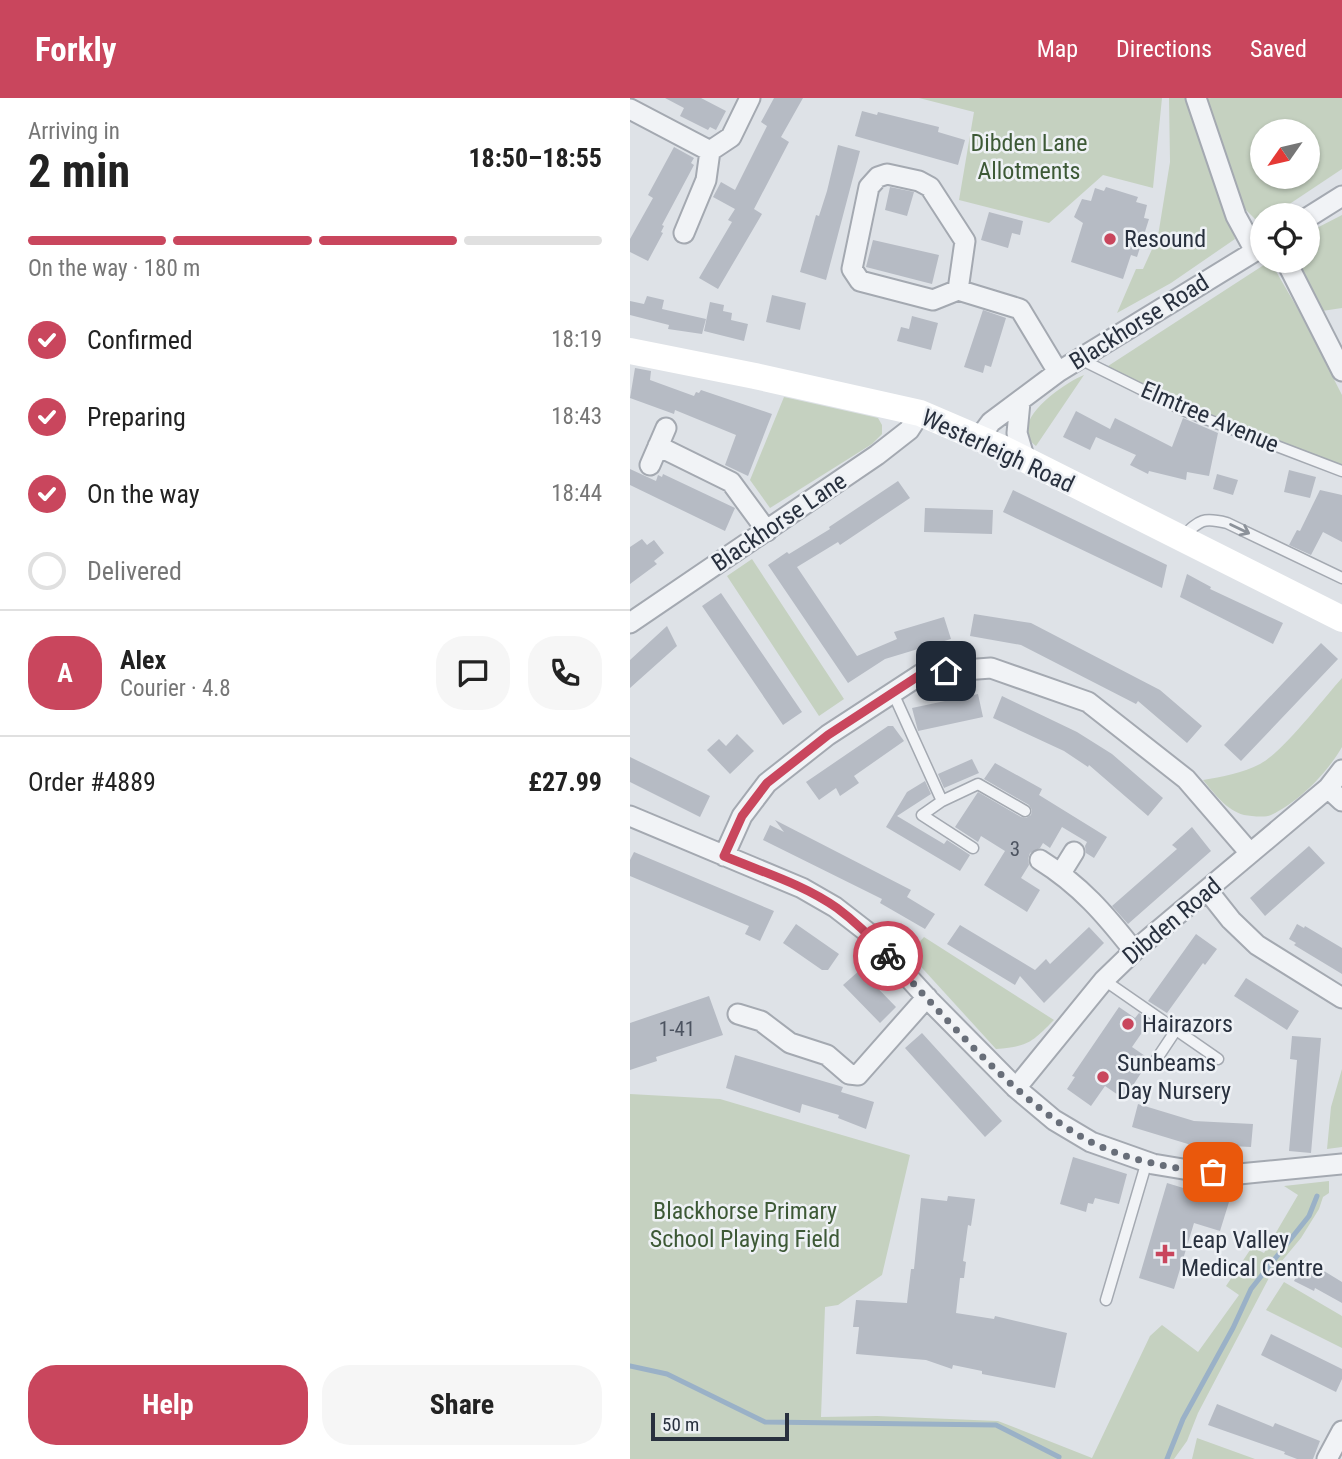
<!DOCTYPE html>
<meta charset="utf-8">
<style>
:root{--surface:#fff;--page:#f6f6f6;--text:#222;--muted:#767676;--line:#e0e0e0;--accent:#c9465d}
body{margin:0;font-family:"Roboto Condensed",sans-serif;background:var(--page);color:var(--text);height:100vh;display:flex;flex-direction:column;font-size:26px;white-space:nowrap}
*{box-sizing:border-box;margin:0}
p{font-size:23px;color:var(--muted)}
.icon{flex:none;width:38px;height:38px;fill:none;stroke:currentColor;stroke-width:2;stroke-linecap:round;stroke-linejoin:round}
.map{position:relative;flex:1;overflow:hidden}
.sheet{display:flex;flex-direction:column;background:var(--surface);width:630px}
.sheet>*{flex:none}
.needle{width:46px;rotate:236deg}
.fabs{position:absolute;left:620px;top:21px;display:grid;gap:14px}
.fabs a{display:grid;place-items:center;width:70px;height:70px;border-radius:50%;background:var(--surface);box-shadow:0 2px 5px #0004;font-size:35px}
.scale{position:absolute;left:21px;bottom:18px;width:138px;box-sizing:border-box;padding-left:7px;border:4px solid #28303e;border-top:0;font-size:19px;line-height:24px;white-space:nowrap;color:#28303e;-webkit-text-stroke:5px #eef1f5;paint-order:stroke}
.pin{position:absolute;display:grid;place-items:center;width:60px;height:60px;color:#fff;margin:-30px;border-radius:14px;box-shadow:0 4px 10px #0006}
.courier{position:absolute;display:grid;place-items:center;width:70px;height:70px;margin:-35px;border:5px solid #c9465d;border-radius:50%;background:#fff;color:#222;box-shadow:0 2px 9px #0007}
.headline em{font-style:normal;font-weight:700}
.headline div{display:flex;flex-direction:column-reverse}
.headline{display:flex;align-items:center;justify-content:space-between;height:119px;padding:0 28px}
h1{font-size:46px;font-weight:700;line-height:52px}
.bar{display:grid;grid-template-columns:repeat(4,1fr);gap:10px 7px;align-content:center;height:84px;padding:0 28px}
.bar i{height:9px;border-radius:5px;background:var(--line)}
.bar .on{background:var(--accent)}
.bar p{grid-column:span 4}
.line{display:flex;align-items:center;gap:18px;padding:0 28px;border-top:2px solid var(--line)}
.line div{flex:1}
.round{display:grid;place-items:center;flex:none;width:74px;height:74px;border-radius:28px;background:var(--page)}
ol{padding:0 28px;list-style:none}
li{display:flex;align-items:center;gap:21px;height:77px}
li p{margin-inline-start:auto}
li .icon{padding:7px;border-radius:50%;background:var(--accent);color:#fff;stroke-width:4}
li:last-child{color:var(--muted)}
li i{width:38px;height:38px;border:4px solid var(--line);border-radius:50%}
.action{display:flex;gap:14px;margin-top:auto;padding:14px 28px}
.action a{flex:1;height:80px;border-radius:28px;background:var(--accent);color:#fff;font-size:28px;font-weight:700;line-height:80px;text-align:center}
.action a+a{background:var(--page);color:var(--text)}
header{display:flex;align-items:center;gap:42px;box-sizing:border-box;height:98px;padding:0 35px;background:var(--accent);color:#fff}
header strong{font-size:33px}
nav{display:flex;gap:38px;margin-inline-start:auto;font-size:24px}
main{display:flex;flex:1;min-height:0}
.map>svg:first-child{display:block}
.green{fill:#c5d1c0;fill-rule:evenodd}
.lines{fill:none;stroke-linecap:round;stroke-linejoin:round}
.stream{stroke:#9ab1c7;stroke-width:5}
.building{fill:#b6bbc4}
.lane-casing{stroke:#a4a9b1;stroke-width:13}
.street-casing{stroke:#a4a9b1;stroke-width:23}
.lane{stroke:#f1f3f6;stroke-width:10}
.street{stroke:#f1f3f6;stroke-width:19}
.secondary{stroke:#fff;stroke-width:26}
.oneway{stroke:#8c929a}
.done{stroke:#686e79;stroke-width:7;stroke-dasharray:0 12.6}
.route{stroke:#c9465d;stroke-width:9}
.poi-dot{fill:#c9465d;stroke:#eef1f5;stroke-width:2.5}
.labels{text-anchor:middle;dominant-baseline:central;stroke-width:5;stroke-linejoin:round;paint-order:stroke}
.number-label{font-size:21px;fill:#4c5360}
.park-label{font-size:24px;fill:#3d5936;stroke:#eef1f5}
.poi-label{font-size:24px;fill:#28303e;stroke:#eef1f5;text-anchor:start}
.street-label{font-size:24px;fill:#28303e;stroke:#eef1f5}
</style>
<header>
<strong>Forkly</strong>
<nav><a>Map</a><a>Directions</a><a>Saved</a></nav>
</header>
<main>
<section class="sheet">
<div class="headline"><div><h1>2 min</h1><p>Arriving in</p></div><em>18:50–18:55</em></div>
<div class="bar"><i class="on"></i><i class="on"></i><i class="on"></i><i></i><p>On the way · 180 m</p></div>
<ol>
<li><svg class="icon" aria-label="check" viewBox="0 0 24 24"><path d="M5 12l5 5 9-10"/></svg>Confirmed<p>18:19</p></li>
<li><svg class="icon" aria-label="check" viewBox="0 0 24 24"><path d="M5 12l5 5 9-10"/></svg>Preparing<p>18:43</p></li>
<li><svg class="icon" aria-label="check" viewBox="0 0 24 24"><path d="M5 12l5 5 9-10"/></svg>On the way<p>18:44</p></li>
<li><i></i>Delivered</li>
</ol>
<div class="line" style="height:126px"><b class="round" style="background:var(--accent);color:#fff">A</b><div><b>Alex</b><p>Courier · 4.8</p></div><a class="round"><svg class="icon" aria-label="chat" viewBox="0 0 24 24"><path d="M4 5h16v11H9l-5 4z"/></svg></a><a class="round"><svg class="icon" aria-label="phone" viewBox="0 0 24 24"><path d="M5 4h4l2 5-3 2q2 4 5 5l2-3 5 2v4C11 20 4 13 5 4z"/></svg></a></div>
<div class="line" style="height:91px"><div>Order #4889</div><b>£27.99</b></div>
<div class="action"><a>Help</a><a>Share</a></div>
</section>
<div class="map">
<svg width="712" height="1361" viewBox="0 0 712 1361">
<rect width="100%" height="100%" fill="#dee2e7"/>
<path class="green" d="M 289,0 L 532,0 L 523,90 L 473,77 L 419,125 L 329,102 L 344,14 Z
M 539,0 L 562,0 L 605,141 L 541,185 L 487,215 L 506,171 L 513,171 L 528,138 L 540,64 Z
M 581,0 L 712,0 L 712,71 L 643,117 L 632,117 L 630,126 L 608,104 L 574,1 ZM 632,33 L 677,33 L 677,79 L 632,79 Z
M 712,117 L 712,210 L 692,213 L 666,163 L 677,163 L 677,135 Z
M 640,163 L 669,213 L 712,297 L 712,369 L 551,305 L 475,270 Z
M 454,277 L 406,348 C 375,325 434,285 454,277 Z
M 154,299 L 248,320 L 252,327 L 252,336 L 242,346 L 140,410 L 120,382 Z
M 122,461 L 214,601 L 189,618 L 97,478 Z
M 712,580 L 712,649 C 697,675 669,704 641,717 C 635,720 621,718 614,717 C 596,712 584,695 573,682 C 592,679 612,675 630,666 C 653,654 693,601 712,580 Z
M 294,839 L 424,922 C 401,945 399,948 366,951 L 283,860 L 283,851 Z
M 712,971 L 712,1049 L 697,1051 L 701,1009 Z
M 0,996 L 90,1001 L 280,1057 L 252,1177 L 208,1207 L 195,1209 L 191,1319 L 247,1318 L 368,1323 L 462,1360 L 520,1238 L 532,1227 L 568,1254 L 609,1197 L 596,1188 L 622,1149 L 634,1155 L 668,1097 L 654,1088 L 699,1083 L 699,1095 L 693,1099 L 689,1111 L 671,1140 L 641,1176 L 568,1315 L 557,1343 L 544,1361 L 0,1361 Z
M 654,1184 L 712,1218 L 712,1250 L 636,1212 Z
M 567,1340 L 625,1361 L 562,1361 Z"/>
<g class="lines">
<path class="stream" d="M 0,1268 L 37,1276 L 135,1324 L 366,1327 L 429,1359
M 537,1361 L 553,1321 L 603,1230 L 621,1191 L 679,1118 L 687,1098"/>
</g>
<path class="building" d="M 35,0 L 71,0 L 96,13 L 86,32 L 80,29 L 78,32 L 50,18 L 54,10 Z
M 144,0 L 173,0 L 151,39 L 159,44 L 124,111 L 132,116 L 88,191 L 69,180 L 102,124 L 98,122 L 105,111 L 83,99 L 91,84 L 105,92 L 137,28 L 131,24 Z
M 232,13 L 247,17 L 248,14 L 309,29 L 308,34 L 335,42 L 328,67 L 225,38 Z
M 208,47 L 230,53 L 196,182 L 170,174 L 186,117 L 189,118 L 197,93 Z
M 44,49 L 64,60 L 61,65 L 64,67 L 32,127 L 34,128 L 31,134 L 33,135 L 18,163 L 0,154 L 0,141 L 23,100 L 18,97 Z
M 260,89 L 284,94 L 277,118 L 255,112 Z
M 476,89 L 508,99 L 506,104 L 517,107 L 514,120 L 519,121 L 507,159 L 501,157 L 493,181 L 441,164 L 453,125 L 444,119 L 452,101 L 461,103 L 465,90 L 474,93 Z
M 359,114 L 393,123 L 390,137 L 382,135 L 378,150 L 351,142 Z
M 243,142 L 309,157 L 302,186 L 236,169 Z
M 142,197 L 176,205 L 170,232 L 136,224 Z
M 17,198 L 34,202 L 32,211 L 76,221 L 72,236 L 38,231 L 39,227 L 0,217 L 0,203 L 14,206 Z
M 80,204 L 94,207 L 93,213 L 102,215 L 101,222 L 118,226 L 114,243 L 74,233 Z
M 353,212 L 376,220 L 361,269 L 355,267 L 353,275 L 334,269 Z
M 282,218 L 308,225 L 301,252 L 267,243 L 271,229 L 279,231 Z
M 5,270 L 21,273 L 20,282 L 64,298 L 66,294 L 69,295 L 71,292 L 142,316 L 118,378 L 95,367 L 106,337 L 45,312 L 44,316 L 0,300 Z
M 446,313 L 480,331 L 485,320 L 542,349 L 553,320 L 588,335 L 579,378 L 557,374 L 556,382 L 519,373 L 518,376 L 500,367 L 506,357 L 466,339 L 460,352 L 433,339 Z
M 0,371 L 26,383 L 28,377 L 32,379 L 33,376 L 105,410 L 95,433 L 0,387 Z
M 659,372 L 686,379 L 680,400 L 654,394 Z
M 587,376 L 608,382 L 603,397 L 583,391 Z
M 268,383 L 280,400 L 210,447 L 208,444 L 167,469 L 227,558 L 267,541 L 264,534 L 314,519 L 321,541 L 255,561 L 218,585 L 138,467 L 157,454 L 159,456 L 200,431 L 199,429 Z
M 383,392 L 537,467 L 532,490 L 373,414 Z
M 690,392 L 712,397 L 712,444 L 693,434 L 681,457 L 659,447 L 667,432 L 670,433 Z
M 295,410 L 363,412 L 362,436 L 294,434 Z
M 12,441 L 17,447 L 24,442 L 34,455 L 24,463 L 27,466 L 0,486 L 0,449 Z
M 557,476 L 581,489 L 580,491 L 653,525 L 643,546 L 550,499 Z
M 91,495 L 172,614 L 153,627 L 72,508 Z
M 344,516 L 401,525 L 530,592 L 572,628 L 557,645 L 508,603 L 506,606 L 391,547 L 340,538 Z
M 37,528 L 47,548 L 0,590 L 0,562 Z
M 691,545 L 708,561 L 611,663 L 594,647 Z
M 348,596 L 353,619 L 288,633 L 282,610 Z
M 372,598 L 447,634 L 482,656 L 533,700 L 518,718 L 459,667 L 458,669 L 434,653 L 363,620 Z
M 258,628 L 263,628 L 274,643 L 224,678 L 229,685 L 210,698 L 206,690 L 189,702 L 176,684 Z
M 107,636 L 124,653 L 100,676 L 77,652 L 89,641 L 96,648 Z
M 0,659 L 80,698 L 70,719 L 0,684 Z
M 342,661 L 349,675 L 314,690 L 308,676 Z
M 365,665 L 412,691 L 409,697 L 477,739 L 464,760 L 456,755 L 455,748 L 457,744 L 432,729 L 420,750 L 413,745 L 410,750 L 400,755 L 398,761 L 399,767 L 391,780 L 410,792 L 397,814 L 354,787 L 375,753 L 351,738 L 348,744 L 325,729 L 348,694 L 391,719 L 396,720 L 401,717 L 402,712 L 399,707 L 354,681 Z
M 295,683 L 301,696 L 267,718 L 314,746 L 317,742 L 340,757 L 330,773 L 256,729 L 277,694 Z
M 145,722 L 281,792 L 277,799 L 305,816 L 295,831 L 250,805 L 252,801 L 133,742 L 140,727 L 154,734 Z
M 562,729 L 581,753 L 498,826 L 482,808 L 547,751 L 542,747 Z
M 679,748 L 695,765 L 635,818 L 620,800 Z
M 4,754 L 144,813 L 130,843 L 115,836 L 119,828 L 0,778 L 0,762 Z
M 166,826 L 209,856 L 198,872 L 192,872 L 153,845 Z
M 667,826 L 674,830 L 675,828 L 712,850 L 712,876 L 664,847 L 666,845 L 659,841 Z
M 330,827 L 405,872 L 416,861 L 420,866 L 459,829 L 474,845 L 414,905 L 390,878 L 385,887 L 317,846 Z
M 566,836 L 587,851 L 575,867 L 573,865 L 537,915 L 518,903 Z
M 230,872 L 266,909 L 250,925 L 213,887 Z
M 616,880 L 669,913 L 657,932 L 604,898 Z
M 79,898 L 93,937 L 26,959 L 27,963 L 0,972 L 0,925 Z
M 489,909 L 505,920 L 509,915 L 520,923 L 502,949 L 518,960 L 517,966 L 494,1001 L 475,988 L 461,1008 L 437,991 L 445,979 L 442,978 Z
M 292,935 L 372,1023 L 355,1039 L 275,950 Z
M 662,938 L 691,940 L 681,1055 L 659,1053 L 667,962 L 660,961 Z
M 105,957 L 213,989 L 211,994 L 244,1004 L 236,1031 L 208,1020 L 209,1017 L 172,1006 L 170,1015 L 96,990 Z
M 508,1006 L 564,1023 L 623,1026 L 621,1049 L 558,1046 L 502,1029 Z
M 443,1059 L 497,1076 L 489,1106 L 465,1100 L 463,1106 L 458,1105 L 456,1114 L 430,1106 Z
M 537,1085 L 599,1104 L 590,1133 L 564,1125 L 544,1191 L 509,1180 Z
M 318,1098 L 345,1101 L 341,1128 L 338,1127 L 333,1163 L 336,1164 L 334,1180 L 330,1180 L 326,1215 L 364,1221 L 365,1218 L 437,1235 L 425,1290 L 352,1276 L 352,1273 L 323,1267 L 322,1271 L 296,1262 L 226,1256 L 229,1229 L 223,1229 L 226,1202 L 277,1205 L 281,1171 L 284,1171 L 291,1100 L 317,1103 Z
M 676,1162 L 712,1184 L 712,1205 L 685,1190 L 684,1193 L 664,1183 Z
M 641,1236 L 712,1271 L 712,1281 L 706,1294 L 631,1257 Z
M 587,1306 L 643,1329 L 645,1325 L 690,1343 L 683,1361 L 667,1361 L 654,1356 L 655,1354 L 578,1327 Z"/>
<g class="lines">
<defs>
<path id="lane" d="M 450,261 L 555,313 L 712,373
M 553,438 C 570,422 573,419 597,425 L 712,480
M 263,595 L 312,703 L 292,717 L 343,750
M 312,703 L 348,686 L 395,713
M 474,882 L 588,961
M 524,965 L 546,932
M 476,1202 L 517,1063"/>
<path id="street" d="M 566,0 L 606,118 L 625,153
M 0,11 L 80,53 L 101,39 L 120,0
M 677,120 L 712,98
M 54,135 L 76,82 L 80,53
M 656,163 L 712,273
M 328,192 L 335,143 L 300,89 L 289,83 L 257,76 L 248,79 L 239,89 L 222,171 L 230,183 L 303,202 L 328,192 L 390,211 L 428,274
M 390,304 L 387,335 L 395,362
M 349,340 L 361,324 L 428,274 L 632,149
M 28,348 L 101,384 L 137,433
M 20,367 L 36,330
M 0,525 L 247,357 L 279,332 L 290,315
M 698,690 L 712,703
M 0,718 L 172,790 L 205,809 L 236,833 L 300,903 L 386,990 L 424,1022 L 461,1044 L 523,1066 L 565,1073 L 609,1076 L 712,1066
M 94,758 L 112,718 L 137,685 L 198,637 L 293,575 L 361,570 L 458,604 L 556,681 L 620,755
M 410,762 C 450,787 475,816 504,853
M 431,775 L 444,754
M 578,793 L 601,822 L 627,847 L 712,900
M 108,916 L 131,923 L 160,945 L 197,957 L 219,976 L 228,977 L 297,899
M 386,990 L 474,882 L 504,853 L 698,690 L 712,672
M 697,1361 L 712,1333"/>
</defs>
<use href="#lane" class="lane-casing"/>
<use href="#street" class="street-casing"/>
<use href="#lane" class="lane"/>
<use href="#street" class="street"/>
<path class="secondary" d="M 0,253 L 125,278 L 290,315 L 374,351 L 712,521"/>
</g>
<defs><path id="oneway-shaft" d="M-6 0H5M1.5-3L5.5 0L1.5 3" fill="none" stroke-width="1.6" stroke-linecap="round" stroke-linejoin="round" transform="scale(1.75)"/></defs>
<use class="oneway" href="#oneway-shaft" transform="translate(610 431) rotate(26)"/>
<g class="lines">
<path class="done" d="M 258,858 C 315,919 386,1004 459,1043 C 493,1061 545,1072 583,1074"/>
<path class="route" d="M 258,858 C 242,840 226,824 207,810 C 173,786 132,774 94,758 L 112,718 L 137,685 L 198,637 L 293,575 L 316,573"/>
</g>
<g class="poi-dot">
<circle cx="480" cy="141" r="7"/>
<circle cx="498" cy="926" r="7"/>
<circle cx="473" cy="979" r="7"/>
<path d="M531.5 1145.5h7v7h7v7h-7v7h-7v-7h-7v-7h7z"/>
</g>
<g class="labels">
<g class="number-label">
<text x="385" y="751">3</text>
<text x="47" y="931">1-41</text>
</g>
<g class="park-label">
<text x="399" y="45">Dibden Lane<tspan x="399" dy="28">Allotments</tspan></text>
<text x="115" y="1113">Blackhorse Primary<tspan x="115" dy="28">School Playing Field</tspan></text>
</g>
<g class="poi-label">
<text x="494" y="141">Resound</text>
<text x="512" y="926">Hairazors</text>
<text x="487" y="965">Sunbeams<tspan x="487" dy="28">Day Nursery</tspan></text>
<text x="551" y="1142">Leap Valley<tspan x="551" dy="28">Medical Centre</tspan></text>
</g>
<g class="street-label">
<text transform="translate(509 224) rotate(-32)">Blackhorse Road</text>
<text transform="translate(580 319) rotate(23)">Elmtree Avenue</text>
<text transform="translate(368 353) rotate(25)">Westerleigh Road</text>
<text transform="translate(149 424) rotate(-34)">Blackhorse Lane</text>
<text transform="translate(542 823) rotate(-40)">Dibden Road</text>
</g>
</g>
</svg>
<div class="fabs">
<a><svg class="needle" viewBox="-14 -14 28 28"><path d="M0-13l5 13h-10z" fill="#e53935"/><path d="M0 13l5-13h-10z" fill="#767676"/></svg></a>
<a><svg class="icon" aria-label="locate" viewBox="0 0 24 24"><circle cx="12" cy="12" r="6"/><path d="M12 2v4M12 18v4M2 12h4M18 12h4"/></svg></a>
</div>
<div class="scale">50 m</div>
<div class="pin" style="left:583px;top:1074px;background:#ea580c"><svg class="icon" aria-label="bag" viewBox="0 0 24 24"><path d="M5 8h14l-1 12H6zM9 8a3 3 0 0 1 6 0"/></svg></div>
<div class="pin" style="left:316px;top:573px;background:#1f2937"><svg class="icon" aria-label="home" viewBox="0 0 24 24"><path d="M3 11l9-7 9 7M6 9v11h12V9"/></svg></div>
<div class="courier" style="left:258px;top:858px"><svg class="icon" aria-label="bike" viewBox="0 0 24 24"><circle cx="6" cy="16" r="4"/><circle cx="18" cy="16" r="4"/><path d="M6 16l4-8h5l3 8M10 8l3 8H6M13 5h3"/></svg></div>
</div>
</main>
